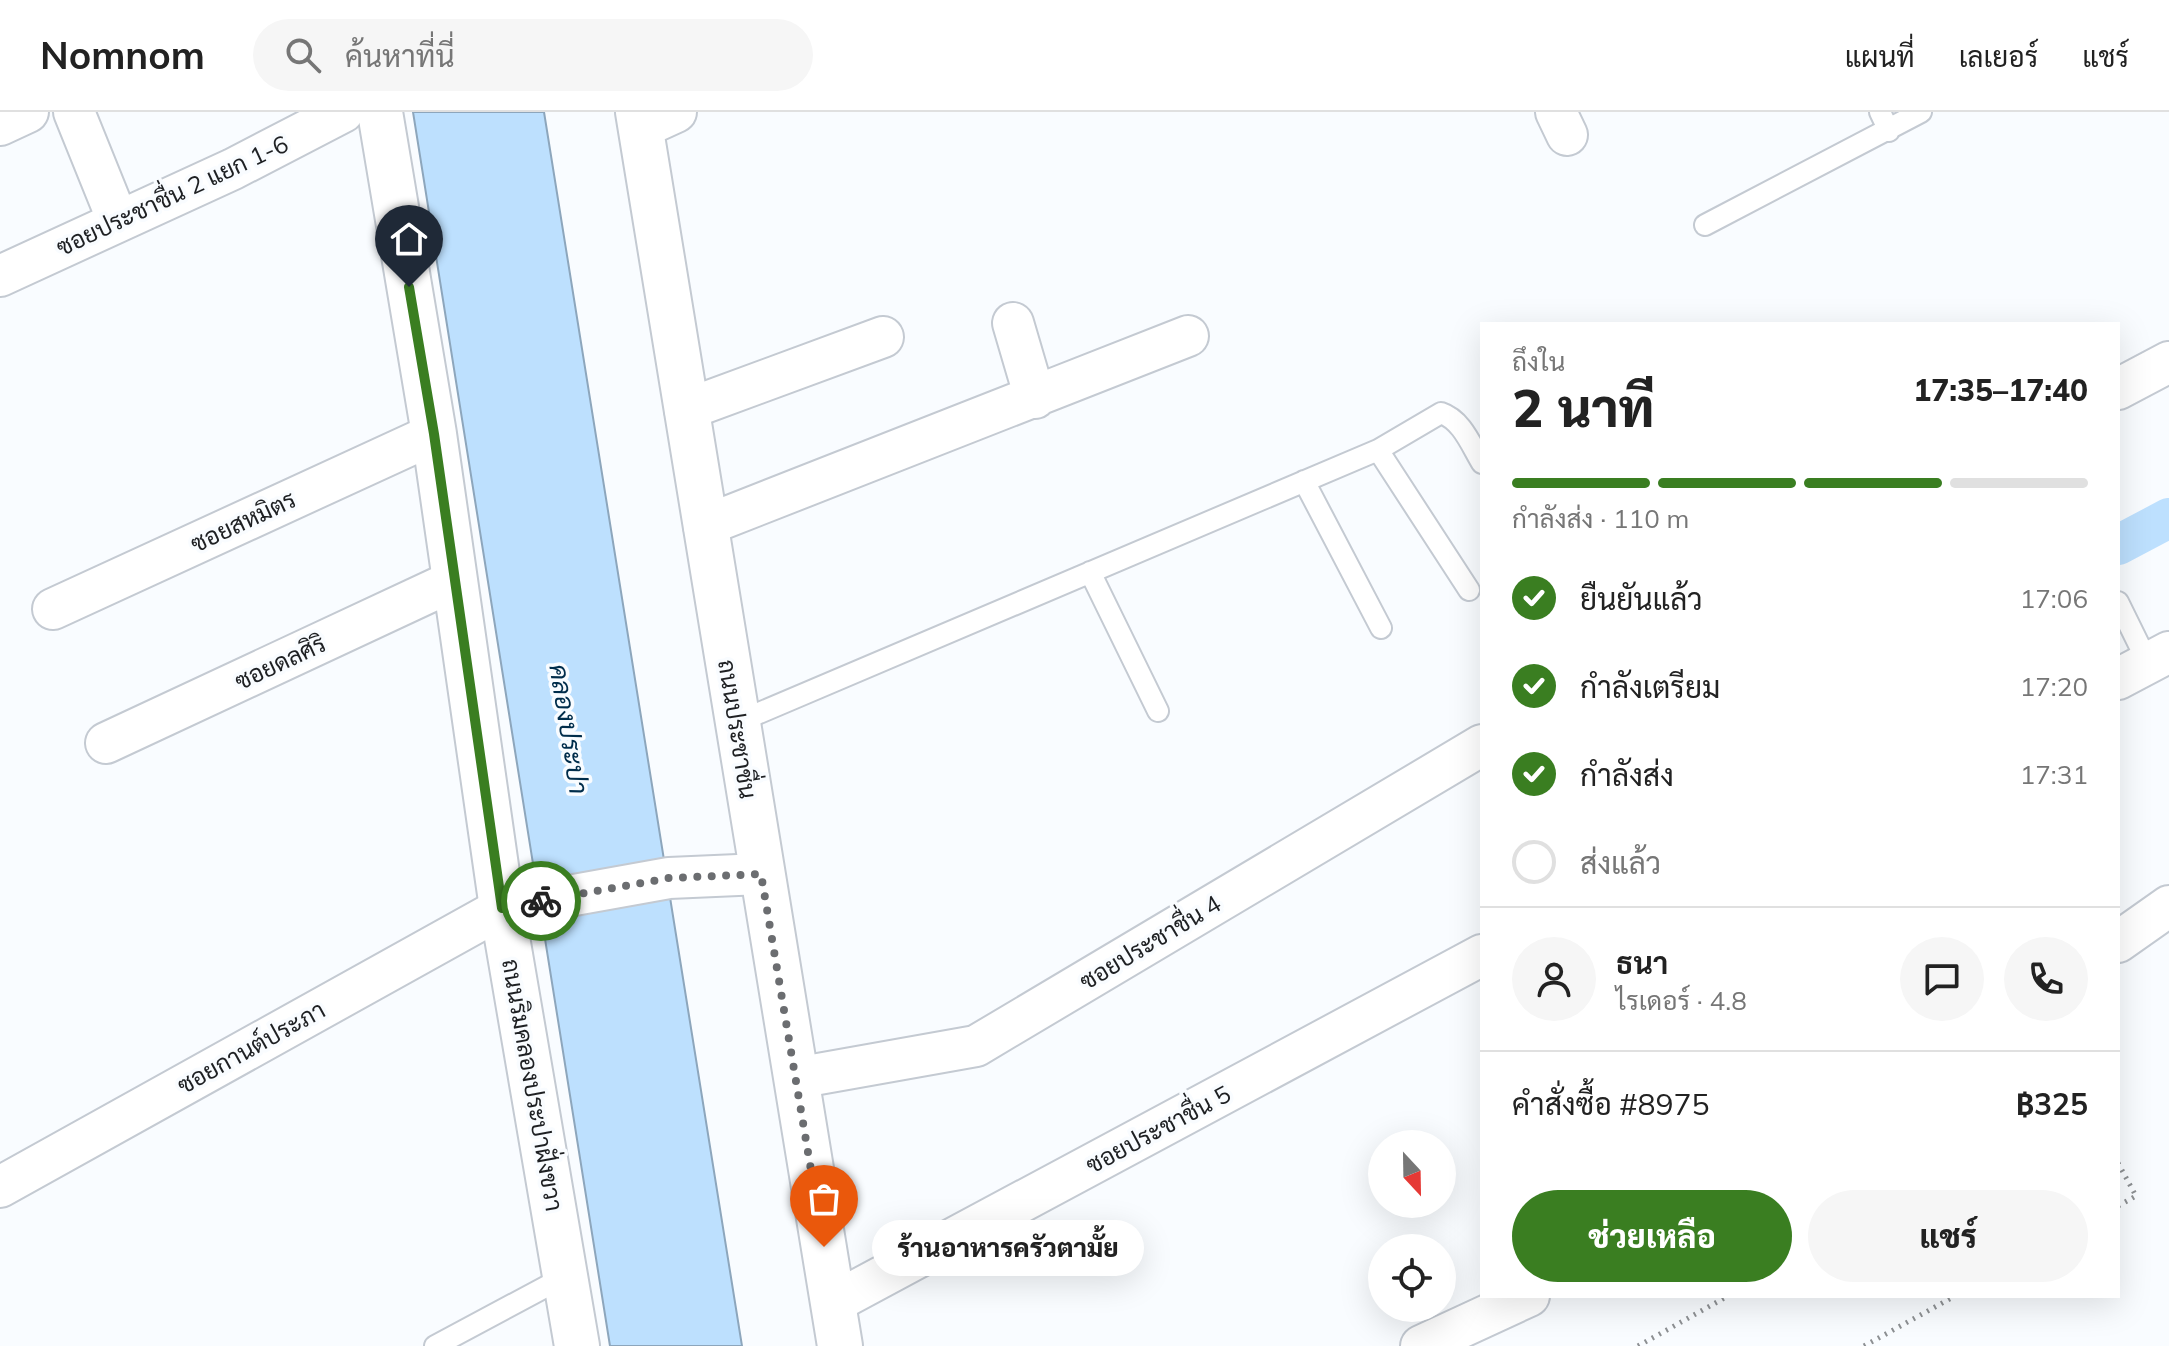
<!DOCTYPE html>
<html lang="th">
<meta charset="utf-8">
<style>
:root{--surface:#fff;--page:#f6f6f6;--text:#222;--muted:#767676;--line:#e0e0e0;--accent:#3a7e21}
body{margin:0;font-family:Mulish,Sarabun,sans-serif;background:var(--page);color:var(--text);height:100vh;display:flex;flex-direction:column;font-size:30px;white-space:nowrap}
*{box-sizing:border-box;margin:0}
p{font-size:26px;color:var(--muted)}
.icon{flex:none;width:44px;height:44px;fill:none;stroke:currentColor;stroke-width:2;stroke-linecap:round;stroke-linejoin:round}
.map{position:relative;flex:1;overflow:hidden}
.drawer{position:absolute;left:1480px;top:210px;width:640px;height:976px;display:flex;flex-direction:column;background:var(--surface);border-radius:0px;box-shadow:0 8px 32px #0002}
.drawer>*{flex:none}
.needle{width:52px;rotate:158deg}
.controls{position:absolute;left:1368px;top:1018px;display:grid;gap:16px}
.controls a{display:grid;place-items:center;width:88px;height:88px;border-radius:50%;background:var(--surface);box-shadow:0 8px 32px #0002;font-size:40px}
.pin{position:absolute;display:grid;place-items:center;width:68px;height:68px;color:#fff;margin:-82px -34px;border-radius:50% 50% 50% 0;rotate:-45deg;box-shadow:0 0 8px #0007}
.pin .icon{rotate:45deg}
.courier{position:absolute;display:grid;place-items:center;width:80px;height:80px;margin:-40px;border:6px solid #3a7e21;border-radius:50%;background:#fff;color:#222;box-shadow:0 2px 10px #0007}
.bubble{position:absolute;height:56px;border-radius:28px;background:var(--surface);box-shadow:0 8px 32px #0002;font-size:26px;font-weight:800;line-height:56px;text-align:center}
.summary em{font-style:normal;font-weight:800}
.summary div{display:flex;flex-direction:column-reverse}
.summary{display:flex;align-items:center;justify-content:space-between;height:136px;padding:0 32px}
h1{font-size:52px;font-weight:800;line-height:60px}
.bar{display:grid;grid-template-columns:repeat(4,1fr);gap:12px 8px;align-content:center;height:96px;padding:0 32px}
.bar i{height:10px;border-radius:6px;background:var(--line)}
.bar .active{background:var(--accent)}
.bar p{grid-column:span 4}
.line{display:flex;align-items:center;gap:20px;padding:0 32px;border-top:2px solid var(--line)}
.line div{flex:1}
.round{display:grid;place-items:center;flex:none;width:84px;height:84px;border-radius:42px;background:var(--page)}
ol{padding:0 32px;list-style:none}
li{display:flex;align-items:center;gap:24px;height:88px}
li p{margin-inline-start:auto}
li .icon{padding:8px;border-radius:50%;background:var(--accent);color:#fff;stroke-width:4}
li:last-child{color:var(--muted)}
li i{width:44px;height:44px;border:4px solid var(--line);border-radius:50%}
.action{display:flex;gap:16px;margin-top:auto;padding:16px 32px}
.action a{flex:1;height:92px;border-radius:48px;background:var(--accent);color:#fff;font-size:32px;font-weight:800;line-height:92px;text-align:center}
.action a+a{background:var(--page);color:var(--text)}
header{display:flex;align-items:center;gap:48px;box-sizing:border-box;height:112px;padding:0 40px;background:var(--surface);border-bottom:2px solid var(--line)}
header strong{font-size:38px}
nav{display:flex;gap:44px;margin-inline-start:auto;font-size:28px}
.search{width:560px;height:72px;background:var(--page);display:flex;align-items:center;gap:20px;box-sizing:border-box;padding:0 28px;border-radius:44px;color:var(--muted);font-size:30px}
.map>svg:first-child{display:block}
.water{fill:#bde0fe;stroke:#8da6bc;stroke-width:2}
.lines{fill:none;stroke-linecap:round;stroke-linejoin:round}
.canal{stroke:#bde0fe;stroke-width:40}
.service-casing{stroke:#c4cad2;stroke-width:24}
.minor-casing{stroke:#c4cad2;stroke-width:44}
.tertiary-casing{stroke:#c4cad2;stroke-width:48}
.secondary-casing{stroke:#c4cad2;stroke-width:48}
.path{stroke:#8d9093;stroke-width:5;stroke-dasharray:2 6;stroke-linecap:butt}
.service{stroke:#fff;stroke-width:20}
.minor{stroke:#fff;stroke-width:40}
.tertiary{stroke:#fff;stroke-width:44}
.secondary{stroke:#fff;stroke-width:44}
.done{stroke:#6b6d70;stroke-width:8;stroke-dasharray:0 14.4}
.route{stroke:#3a7e21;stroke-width:10}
.labels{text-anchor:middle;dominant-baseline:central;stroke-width:7;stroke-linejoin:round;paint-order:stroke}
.street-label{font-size:24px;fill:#1e2023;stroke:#f9fcff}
.water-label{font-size:26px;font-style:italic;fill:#002d4b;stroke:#f9fcff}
</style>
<header>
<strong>Nomnom</strong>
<div class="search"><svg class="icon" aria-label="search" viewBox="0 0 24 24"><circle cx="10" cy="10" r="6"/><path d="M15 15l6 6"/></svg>ค้นหาที่นี่</div>
<nav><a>แผนที่</a><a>เลเยอร์</a><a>แชร์</a></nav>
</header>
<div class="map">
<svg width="2169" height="1234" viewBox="0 0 2169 1234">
<rect width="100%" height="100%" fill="#f9fcff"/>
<path class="water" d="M 413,0 L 544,0 L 742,1234 L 610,1234 Z"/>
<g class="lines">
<path class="canal" d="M 2118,433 L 2169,406"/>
<defs>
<path id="service" d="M 1880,0 L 1889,19
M 1705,113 L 1921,0
M 1378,338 L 1469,478
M 1304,369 L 1381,516
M 1090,460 L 1158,599
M 2118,490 L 2148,551
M 738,610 L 1378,338 L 1441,301 C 1462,308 1471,333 1482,351
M 435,1234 L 566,1164"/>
<path id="minor" d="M 74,0 L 118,109
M 1556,0 L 1567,23
M 0,13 L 28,0
M 641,16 L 676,0
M 0,164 L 233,57 L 343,0
M 1013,211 L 1035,286
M 2118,277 L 2169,250
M 685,298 L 883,225
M 704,414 L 1188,224
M 53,497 L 434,322
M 2118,567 L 2169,540
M 106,631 L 453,469
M 2118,830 L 2169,794
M 796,966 L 976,934 L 1482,633
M 0,1075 L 502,796 L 669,766 L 761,762
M 833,1191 L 1482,843
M 1421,1234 L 1529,1184"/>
<path id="tertiary" d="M 380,0 L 434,322 L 502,796 L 577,1234"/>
<path id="secondary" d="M 638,0 L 840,1234"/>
</defs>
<use href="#service" class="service-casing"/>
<use href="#minor" class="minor-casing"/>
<use href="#tertiary" class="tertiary-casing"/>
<use href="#secondary" class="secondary-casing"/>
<path class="path" d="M 2118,1051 L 2136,1084 L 2118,1094
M 1638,1234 L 1728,1184
M 1864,1234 L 1955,1184"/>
<use href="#service" class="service"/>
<use href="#minor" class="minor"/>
<use href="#tertiary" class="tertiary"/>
<use href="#secondary" class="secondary"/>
</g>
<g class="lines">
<path class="done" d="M 541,789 L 669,766 L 761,762 L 824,1135"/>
<path class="route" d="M 409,175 L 434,322 L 502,796 L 541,789"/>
</g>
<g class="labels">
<g class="street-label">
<text transform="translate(172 83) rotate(-25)">ซอยประชาชื่น 2 แยก 1-6</text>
<text transform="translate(243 409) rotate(-25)">ซอยสหมิตร</text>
<text transform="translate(280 550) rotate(-25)">ซอยดลศิริ</text>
<text transform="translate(738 617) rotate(81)">ถนนประชาชื่น</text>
<text transform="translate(1150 830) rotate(-31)">ซอยประชาชื่น 4</text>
<text transform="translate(251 935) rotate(-29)">ซอยกานต์ประภา</text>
<text transform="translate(533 973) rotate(80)">ถนนริมคลองประปาฝั่งขวา</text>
<text transform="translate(1158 1017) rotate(-28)">ซอยประชาชื่น 5</text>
</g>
<g class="water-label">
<text transform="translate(569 617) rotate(81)">คลองประปา</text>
</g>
</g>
</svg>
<div class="controls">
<a><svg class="needle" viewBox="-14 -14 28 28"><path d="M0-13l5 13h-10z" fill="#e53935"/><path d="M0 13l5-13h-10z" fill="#767676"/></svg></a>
<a><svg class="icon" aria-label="locate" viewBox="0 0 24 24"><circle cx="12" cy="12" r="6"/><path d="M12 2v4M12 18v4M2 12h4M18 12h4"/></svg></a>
</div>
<div class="pin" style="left:824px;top:1135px;background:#ea580c"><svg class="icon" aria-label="bag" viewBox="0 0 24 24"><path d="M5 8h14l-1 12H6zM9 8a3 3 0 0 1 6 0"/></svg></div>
<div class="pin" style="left:409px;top:175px;background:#1f2937"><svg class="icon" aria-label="home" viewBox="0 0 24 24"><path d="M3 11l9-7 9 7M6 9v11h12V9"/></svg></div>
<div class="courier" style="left:541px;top:789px"><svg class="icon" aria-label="bike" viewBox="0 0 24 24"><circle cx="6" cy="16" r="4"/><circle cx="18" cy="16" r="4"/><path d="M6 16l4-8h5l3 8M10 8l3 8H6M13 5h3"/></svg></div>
<div class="bubble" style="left:872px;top:1108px;width:272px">ร้านอาหารครัวตามั้ย</div>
<section class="drawer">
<div class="summary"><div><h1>2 นาที</h1><p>ถึงใน</p></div><em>17:35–17:40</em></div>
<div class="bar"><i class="active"></i><i class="active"></i><i class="active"></i><i></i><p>กำลังส่ง · 110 m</p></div>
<ol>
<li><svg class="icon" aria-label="check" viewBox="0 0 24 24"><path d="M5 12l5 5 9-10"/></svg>ยืนยันแล้ว<p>17:06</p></li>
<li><svg class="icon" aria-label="check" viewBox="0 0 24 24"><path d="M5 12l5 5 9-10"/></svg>กำลังเตรียม<p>17:20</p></li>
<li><svg class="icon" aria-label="check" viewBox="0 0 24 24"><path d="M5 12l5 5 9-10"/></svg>กำลังส่ง<p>17:31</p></li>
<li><i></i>ส่งแล้ว</li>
</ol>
<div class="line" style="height:144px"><a class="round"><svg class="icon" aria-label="person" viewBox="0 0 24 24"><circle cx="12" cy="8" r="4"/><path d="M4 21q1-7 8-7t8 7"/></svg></a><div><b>ธนา</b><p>ไรเดอร์ · 4.8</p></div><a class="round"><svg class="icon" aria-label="chat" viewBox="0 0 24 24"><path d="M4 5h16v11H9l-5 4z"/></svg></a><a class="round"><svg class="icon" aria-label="phone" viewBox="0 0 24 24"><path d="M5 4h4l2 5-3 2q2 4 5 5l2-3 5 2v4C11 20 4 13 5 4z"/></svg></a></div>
<div class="line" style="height:104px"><div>คำสั่งซื้อ #8975</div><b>฿325</b></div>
<div class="action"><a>ช่วยเหลือ</a><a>แชร์</a></div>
</section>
</div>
